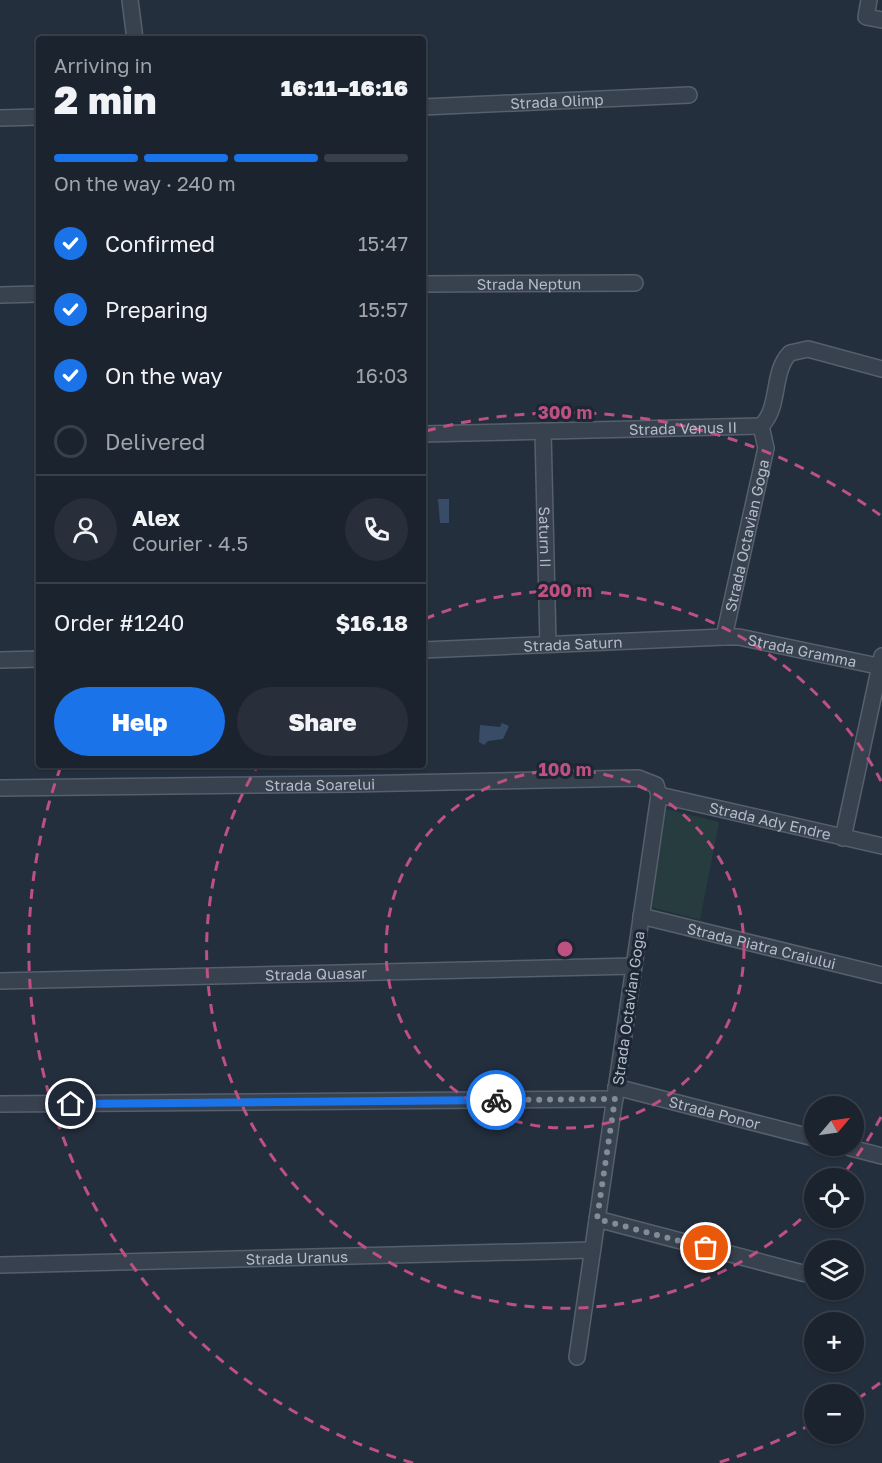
<!DOCTYPE html>
<meta charset="utf-8">
<style>
:root{--surface:#1b232e;--page:#282f3a;--text:#f1f3f6;--muted:#a0a4aa;--line:#39404a;--accent:#1a73e8}
body{margin:0;font-family:"Golos Text",sans-serif;background:var(--page);color:var(--text);height:100vh;display:flex;flex-direction:column;font-size:22px;white-space:nowrap}
*{box-sizing:border-box;margin:0}
p{font-size:20px;color:var(--muted)}
.icon{flex:none;width:33px;height:33px;fill:none;stroke:currentColor;stroke-width:2;stroke-linecap:round;stroke-linejoin:round}
.map{position:relative;flex:1;overflow:hidden}
.panel{position:absolute;left:36px;top:36px;width:390px;height:732px;display:flex;flex-direction:column;background:var(--surface);border-radius:6px;box-shadow:0 2px 4px #0004,0 0 0 2px var(--line)}
.panel>*{flex:none}
.needle{width:39px;rotate:61deg}
.buttons{position:absolute;left:804px;top:1096px;display:grid;gap:12px}
.buttons a{display:grid;place-items:center;width:60px;height:60px;border-radius:50%;background:var(--surface);box-shadow:0 2px 4px #0004,0 0 0 2px var(--line);font-size:30px}
.pin{position:absolute;display:grid;place-items:center;width:51px;height:51px;color:#fff;margin:-26px;border:3px solid #fff;border-radius:50%;box-shadow:0 2px 6px #0007}
.courier{position:absolute;display:grid;place-items:center;width:60px;height:60px;margin:-30px;border:4px solid #1a73e8;border-radius:50%;background:#fff;color:#222;box-shadow:0 2px 8px #0007}
.headline em{font-style:normal;font-weight:800}
.headline div{display:flex;flex-direction:column-reverse}
.headline{display:flex;align-items:center;justify-content:space-between;height:102px;padding:0 18px}
h1{font-size:39px;font-weight:800;line-height:45px}
.bar{display:grid;grid-template-columns:repeat(4,1fr);gap:9px 6px;align-content:center;height:72px;padding:0 18px}
.bar i{height:8px;border-radius:4px;background:var(--line)}
.bar .on{background:var(--accent)}
.bar p{grid-column:span 4}
.line{display:flex;align-items:center;gap:15px;padding:0 18px;border-top:2px solid var(--line)}
.line div{flex:1}
.round{display:grid;place-items:center;flex:none;width:63px;height:63px;border-radius:32px;background:var(--page)}
ol{padding:0 18px;list-style:none}
li{display:flex;align-items:center;gap:18px;height:66px}
li p{margin-inline-start:auto}
li .icon{padding:6px;border-radius:50%;background:var(--accent);color:#fff;stroke-width:4}
li:last-child{color:var(--muted)}
li i{width:33px;height:33px;border:3px solid var(--line);border-radius:50%}
.action{display:flex;gap:12px;margin-top:auto;padding:12px 18px}
.action a{flex:1;height:69px;border-radius:36px;background:var(--accent);color:#fff;font-size:24px;font-weight:800;line-height:69px;text-align:center}
.action a+a{background:var(--page);color:var(--text)}
.map>svg:first-child{display:block}
.green{fill:#263c3f}
.water{fill:#394c67}
.lines{fill:none;stroke-linecap:round;stroke-linejoin:round}
.minor-casing{stroke:#565f6c;stroke-width:18}
.minor{stroke:#38414e;stroke-width:15}
.done{stroke:#828b98;stroke-width:6;stroke-dasharray:0 10.8}
.route{stroke:#1a73e8;stroke-width:8}
.ring{fill:none;stroke:#bd5182;stroke-width:3;stroke-dasharray:10 8}
.labels{text-anchor:middle;dominant-baseline:central;stroke-width:6;stroke-linejoin:round;paint-order:stroke}
.street-label{font-size:15px;fill:#b4bcc9;stroke:#1d2633}
.centre{fill:#bd5182;stroke:#1d2633;stroke-width:3}
.ring-label{font-size:18px;text-anchor:middle;font-weight:bold;fill:#bd5182;stroke:#1d2633;stroke-width:6;stroke-linejoin:round;paint-order:stroke}
</style>
<div class="map">
<svg width="882" height="1463" viewBox="0 0 882 1463">
<rect width="100%" height="100%" fill="#242f3e"/>
<path class="green" d="M 666,809 L 719,822 L 700,920 L 651,907 Z"/>
<path class="water" d="M 438,499 L 449,499 L 449,523 L 440,523 Z
M 502,723 L 509,726 L 503,739 L 488,741 L 484,745 L 479,742 L 480,725 L 500,727 Z"/>
<g class="lines">
<defs>
<g id="minor">
<path d="M 130,0 L 135,39"/>
<path d="M 869,0 L 866,17 L 882,20"/>
<path id="s1" d="M 423,107 L 689,95"/>
<path d="M 0,118 L 39,117"/>
<path id="s2" d="M 423,284 L 635,283"/>
<path d="M 0,295 L 39,294"/>
<path d="M 761,426 C 781,407 771,372 790,353 L 808,349 L 882,369"/>
<path id="s3" d="M 543,431 L 548,644"/>
<path id="s4" d="M 423,434 L 761,426"/>
<path id="s5" d="M 724,637 L 766,448 L 761,426"/>
<path id="s6" d="M 423,650 L 724,637 L 739,637 L 882,667"/>
<path d="M 0,660 L 39,659"/>
<path id="s7" d="M 0,788 L 351,784 L 638,778 L 656,785 L 659,795 L 577,1357"/>
<path id="s8" d="M 659,795 L 882,846"/>
<path d="M 843,838 L 882,656"/>
<path id="s9" d="M 641,916 L 882,975"/>
<path id="s10" d="M 0,981 L 634,966"/>
<path id="s11" d="M 616,1087 L 814,1138"/>
<path d="M 0,1104 L 615,1099"/>
<path d="M 843,1146 L 882,1156"/>
<path d="M 597,1219 L 814,1276"/>
<path id="s12" d="M 0,1265 L 592,1250"/>
</g>
</defs>
<use href="#minor" class="minor-casing"/>
<use href="#minor" class="minor"/>
</g>
<g class="lines">
<path class="done" d="M 496,1100 L 615,1099 L 597,1219 L 706,1248"/>
<path class="route" d="M 71,1104 L 496,1100"/>
</g>
<g class="ring">
<circle cx="565" cy="949" r="179"/>
<path d="M881 1117A358 358 0 0 1 841 1177M814 1207A358 358 0 0 1 257 767M425 619A358 358 0 0 1 881 781"/>
<path d="M880 1383A536 536 0 0 1 857 1399M812 1424A536 536 0 0 1 717 1463M413 1463A536 536 0 0 1 61 766M426 431A536 536 0 0 1 880 515"/>
</g>
<g class="labels">
<g class="street-label">
<text stroke="none"><textPath href="#s1" startOffset="134">Strada Olimp</textPath></text>
<text stroke="none"><textPath href="#s2" startOffset="106">Strada Neptun</textPath></text>
<text stroke="none"><textPath href="#s4" startOffset="260">Strada Venus II</textPath></text>
<text stroke="none"><textPath href="#s5" startOffset="104">Strada Octavian Goga</textPath></text>
<text stroke="none"><textPath href="#s3" startOffset="106">Saturn II</textPath></text>
<text stroke="none"><textPath href="#s6" startOffset="150">Strada Saturn</textPath></text>
<text stroke="none"><textPath href="#s6" startOffset="381">Strada Gramma</textPath></text>
<text stroke="none"><textPath href="#s7" startOffset="320">Strada Soarelui</textPath></text>
<text stroke="none"><textPath href="#s8" startOffset="114">Strada Ady Endre</textPath></text>
<text stroke="none"><textPath href="#s9" startOffset="124">Strada Piatra Craiului</textPath></text>
<text stroke="none"><textPath href="#s10" startOffset="316">Strada Quasar</textPath></text>
<text transform="translate(628 1008) rotate(-82)">Strada Octavian Goga</text>
<text stroke="none"><textPath href="#s11" startOffset="102">Strada Ponor</textPath></text>
<text stroke="none"><textPath href="#s12" startOffset="297">Strada Uranus</textPath></text>
</g>
</g>
<circle cx="565" cy="949" r="9" class="centre"/>
<g class="ring-label">
<text x="565" y="419">300 m</text>
<text x="565" y="597">200 m</text>
<text x="565" y="776">100 m</text>
</g>
</svg>
<div class="buttons">
<a><svg class="needle" viewBox="-14 -14 28 28"><path d="M0-13l5 13h-10z" fill="#e53935"/><path d="M0 13l5-13h-10z" fill="#a0a4aa"/></svg></a>
<a><svg class="icon" aria-label="locate" viewBox="0 0 24 24"><circle cx="12" cy="12" r="6"/><path d="M12 2v4M12 18v4M2 12h4M18 12h4"/></svg></a>
<a><svg class="icon" aria-label="layers" viewBox="0 0 24 24"><path d="M12 4l9 5-9 5-9-5zM3 14l9 5 9-5"/></svg></a>
<a>+</a>
<a>−</a>
</div>
<div class="pin" style="left:706px;top:1248px;background:#ea580c"><svg class="icon" aria-label="bag" viewBox="0 0 24 24"><path d="M5 8h14l-1 12H6zM9 8a3 3 0 0 1 6 0"/></svg></div>
<div class="pin" style="left:71px;top:1104px;background:#1f2937"><svg class="icon" aria-label="home" viewBox="0 0 24 24"><path d="M3 11l9-7 9 7M6 9v11h12V9"/></svg></div>
<div class="courier" style="left:496px;top:1100px"><svg class="icon" aria-label="bike" viewBox="0 0 24 24"><circle cx="6" cy="16" r="4"/><circle cx="18" cy="16" r="4"/><path d="M6 16l4-8h5l3 8M10 8l3 8H6M13 5h3"/></svg></div>
<section class="panel">
<div class="headline"><div><h1>2 min</h1><p>Arriving in</p></div><em>16:11–16:16</em></div>
<div class="bar"><i class="on"></i><i class="on"></i><i class="on"></i><i></i><p>On the way · 240 m</p></div>
<ol>
<li><svg class="icon" aria-label="check" viewBox="0 0 24 24"><path d="M5 12l5 5 9-10"/></svg>Confirmed<p>15:47</p></li>
<li><svg class="icon" aria-label="check" viewBox="0 0 24 24"><path d="M5 12l5 5 9-10"/></svg>Preparing<p>15:57</p></li>
<li><svg class="icon" aria-label="check" viewBox="0 0 24 24"><path d="M5 12l5 5 9-10"/></svg>On the way<p>16:03</p></li>
<li><i></i>Delivered</li>
</ol>
<div class="line" style="height:108px"><a class="round"><svg class="icon" aria-label="person" viewBox="0 0 24 24"><circle cx="12" cy="8" r="4"/><path d="M4 21q1-7 8-7t8 7"/></svg></a><div><b>Alex</b><p>Courier · 4.5</p></div><a class="round"><svg class="icon" aria-label="phone" viewBox="0 0 24 24"><path d="M5 4h4l2 5-3 2q2 4 5 5l2-3 5 2v4C11 20 4 13 5 4z"/></svg></a></div>
<div class="line" style="height:78px"><div>Order #1240</div><b>$16.18</b></div>
<div class="action"><a>Help</a><a>Share</a></div>
</section>
</div>
